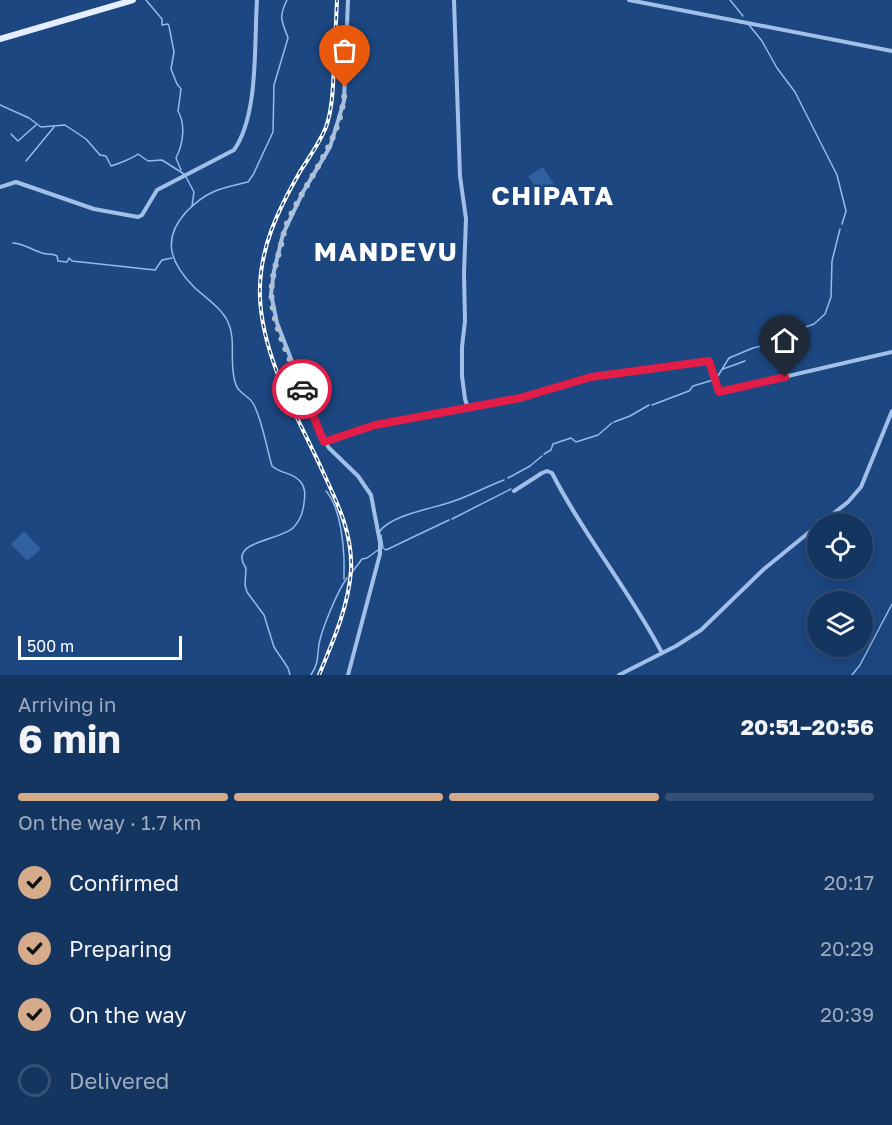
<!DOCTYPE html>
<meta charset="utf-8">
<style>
:root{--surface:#153561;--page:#22406a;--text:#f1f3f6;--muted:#9dabbd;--line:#345076;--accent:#d6ab8b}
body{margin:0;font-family:"Golos Text",sans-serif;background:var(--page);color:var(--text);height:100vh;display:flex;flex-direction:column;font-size:22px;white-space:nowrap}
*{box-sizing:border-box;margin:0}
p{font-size:20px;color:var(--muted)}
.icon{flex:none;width:33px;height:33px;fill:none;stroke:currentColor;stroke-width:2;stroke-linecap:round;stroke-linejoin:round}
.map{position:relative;height:675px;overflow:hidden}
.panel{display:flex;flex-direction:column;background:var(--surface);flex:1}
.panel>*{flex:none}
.controls{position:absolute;left:807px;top:513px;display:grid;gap:12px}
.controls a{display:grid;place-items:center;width:66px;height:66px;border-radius:50%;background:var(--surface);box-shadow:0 3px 15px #0003,0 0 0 2px var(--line);font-size:30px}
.scale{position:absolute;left:18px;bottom:15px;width:164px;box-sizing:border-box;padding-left:6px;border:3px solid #fff;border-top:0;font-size:16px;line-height:21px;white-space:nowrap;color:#fff;-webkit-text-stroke:4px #1c4781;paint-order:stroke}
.pin{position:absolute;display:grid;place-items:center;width:51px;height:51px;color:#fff;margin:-62px -26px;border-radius:50% 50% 50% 0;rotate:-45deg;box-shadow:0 0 6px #0007}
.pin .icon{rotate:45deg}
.courier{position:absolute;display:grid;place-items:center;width:60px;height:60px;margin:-30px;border:4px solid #e11d48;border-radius:50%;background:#fff;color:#222;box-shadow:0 2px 8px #0007}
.overview em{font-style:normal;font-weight:700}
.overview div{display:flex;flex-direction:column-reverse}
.overview{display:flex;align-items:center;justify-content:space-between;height:102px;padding:0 18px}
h1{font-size:39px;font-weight:700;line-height:45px}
.bar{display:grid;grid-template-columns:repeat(4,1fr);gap:9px 6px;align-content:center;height:72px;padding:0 18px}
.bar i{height:8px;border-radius:4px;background:var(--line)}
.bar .current{background:var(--accent)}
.bar p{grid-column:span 4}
ol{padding:0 18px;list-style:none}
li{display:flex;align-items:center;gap:18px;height:66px}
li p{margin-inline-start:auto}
li .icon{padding:6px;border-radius:50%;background:var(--accent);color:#111;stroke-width:4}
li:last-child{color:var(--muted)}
li i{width:33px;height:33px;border:3px solid var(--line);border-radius:50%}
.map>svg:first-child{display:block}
.green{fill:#30609f}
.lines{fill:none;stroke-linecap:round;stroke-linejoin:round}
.stream{stroke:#94bbeb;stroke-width:1.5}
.minor{stroke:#a1c0e9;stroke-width:4}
.major{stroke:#e4eefe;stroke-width:6}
.rail-casing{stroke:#fff;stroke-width:4}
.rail{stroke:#1c4781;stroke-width:1.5;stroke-dasharray:4.5;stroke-linecap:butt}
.done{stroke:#b0bfd3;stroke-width:6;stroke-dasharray:0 10.8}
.route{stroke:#e11d48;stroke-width:8}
.labels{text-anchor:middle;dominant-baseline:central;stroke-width:5;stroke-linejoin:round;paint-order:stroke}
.district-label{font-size:26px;font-weight:bold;letter-spacing:1.5px;fill:#fff;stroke:#1c4781}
</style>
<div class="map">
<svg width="892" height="675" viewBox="0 0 892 675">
<rect width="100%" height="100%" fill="#1c4781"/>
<path class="green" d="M 543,167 L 557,189 L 542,198 L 528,176 Z
M 24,531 L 41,549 L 27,561 L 11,544 Z"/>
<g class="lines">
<path class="stream" d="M 146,0 L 162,19 L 162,25 L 168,24 L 169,26 L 174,52 L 171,69 L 177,84 L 181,89 L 178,111 C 186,125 183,144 176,158 L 181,170
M 287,0 C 278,18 282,21 288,38 L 274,85 L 273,132 L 253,175 L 248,182 C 236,185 224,187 213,192 C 204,196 194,204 187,211 C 162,238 169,261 193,286 C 204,297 221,307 228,322 C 237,341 228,365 236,385 C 239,394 250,396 254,405 C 263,423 266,446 272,466 C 281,474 292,472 300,481 C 306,488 305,495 304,503 C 303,513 300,521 293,528 C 279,541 227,541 246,568 L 245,585 L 247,592 L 264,615 L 274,647 L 288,668 L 290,675
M 730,0 L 743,16
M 749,25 L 762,41 L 777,68 L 795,92 L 837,175 L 846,211 L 842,224
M 0,105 L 29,118 L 41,127 L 65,125 L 86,139 L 100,155 L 106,156 L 111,166 C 118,164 133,158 138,154 L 148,161 L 162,160 L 184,174
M 11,134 L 18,141 L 36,125
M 26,161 L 54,127
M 186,177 L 194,192 L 192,206
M 13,243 C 25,244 32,250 42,253 C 48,255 51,253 57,256 L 58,261 L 67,262 L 69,258 L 72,261 L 155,270 L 162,260 L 172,258
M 723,369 L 745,361
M 716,379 L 729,358 L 753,348 L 781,341 L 797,330 L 814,324 L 825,314 L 831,297 L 832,261 L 840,229
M 652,405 L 689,391 L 693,386 L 713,380
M 614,422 L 630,416 L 649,405
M 544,454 L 551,450 L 553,444 L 571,438 L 576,442 L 598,435 L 612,423
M 508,478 L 530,466 L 542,456
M 326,491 C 339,506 343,538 344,558
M 452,519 L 511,489
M 380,531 C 392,514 437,508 457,500 C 473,494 488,486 504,480
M 381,535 L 383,548 L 386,550 L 449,520
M 344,559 L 344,579
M 350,575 L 362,559 L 367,558 L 378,550
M 311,675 C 319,662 317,658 319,644 C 322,628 338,590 347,578
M 852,675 L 860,665 L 892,604"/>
<path class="minor" d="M 454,0 L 460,176 L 466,219 L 464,273 L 465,321 L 462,347 L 462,376 L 465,399 L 468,408
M 629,0 L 892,51
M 0,187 L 16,182 L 94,209 L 138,217 L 142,215 L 157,190 L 234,150 C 259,115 254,43 257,0
M 324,442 L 375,425 L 520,398 L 591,377 L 709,361 L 719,392 L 892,352
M 514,491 L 542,473 L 547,471 L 552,473 C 584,536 630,591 662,653
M 820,524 L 848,502 L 861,487 L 892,411
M 348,675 L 380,554 L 380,542 L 371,495 L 358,476 L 329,448 L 321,436 L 277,323 L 271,294 L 274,271 L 283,234 L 303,192 L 330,147 L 344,101 L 348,0
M 619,675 L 676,646 L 701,630 L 764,569 L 818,525"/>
<path class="major" d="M 0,39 L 133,0"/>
<defs>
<path id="rail" d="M 319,675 C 333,641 348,608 351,571 C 353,535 338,504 323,472 C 298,417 263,360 260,298 C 258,250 278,210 301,170 C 310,156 320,142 326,127 C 333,107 333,84 334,64 C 335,42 336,21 337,0"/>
</defs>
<use href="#rail" class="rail-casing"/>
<use href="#rail" class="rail"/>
</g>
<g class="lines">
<path class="done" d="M 302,389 C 292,363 274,328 272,302 C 270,286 274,271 278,256 C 282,244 283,232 288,221 C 310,173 342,141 345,87"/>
<path class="route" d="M 302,389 L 324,442 L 375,425 L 520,398 L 591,377 L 709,361 L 719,392 L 785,377"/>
</g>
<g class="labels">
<g class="district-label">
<text x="553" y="195">CHIPATA</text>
<text x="386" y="251">MANDEVU</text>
</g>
</g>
</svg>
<div class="controls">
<a><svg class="icon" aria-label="locate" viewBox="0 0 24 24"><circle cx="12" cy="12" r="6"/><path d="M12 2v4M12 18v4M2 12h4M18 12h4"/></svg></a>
<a><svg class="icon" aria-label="layers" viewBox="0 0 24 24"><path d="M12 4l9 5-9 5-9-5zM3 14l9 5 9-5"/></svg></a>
</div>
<div class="scale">500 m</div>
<div class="pin" style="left:345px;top:87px;background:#ea580c"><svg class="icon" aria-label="bag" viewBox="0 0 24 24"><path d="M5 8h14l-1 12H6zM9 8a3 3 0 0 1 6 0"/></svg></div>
<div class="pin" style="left:785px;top:377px;background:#1f2937"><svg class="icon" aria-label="home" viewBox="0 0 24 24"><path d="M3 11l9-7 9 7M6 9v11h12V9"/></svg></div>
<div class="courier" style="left:302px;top:389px"><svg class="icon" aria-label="car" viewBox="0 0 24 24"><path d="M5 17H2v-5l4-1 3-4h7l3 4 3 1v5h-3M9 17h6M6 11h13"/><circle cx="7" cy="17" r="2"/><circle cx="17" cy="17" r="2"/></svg></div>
</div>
<section class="panel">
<div class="overview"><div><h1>6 min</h1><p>Arriving in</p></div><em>20:51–20:56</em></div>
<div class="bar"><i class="current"></i><i class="current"></i><i class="current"></i><i></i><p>On the way · 1.7 km</p></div>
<ol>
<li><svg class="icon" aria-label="check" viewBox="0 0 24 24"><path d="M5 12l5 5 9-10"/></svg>Confirmed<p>20:17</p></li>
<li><svg class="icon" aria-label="check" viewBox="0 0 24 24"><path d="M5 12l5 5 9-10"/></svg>Preparing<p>20:29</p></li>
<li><svg class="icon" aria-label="check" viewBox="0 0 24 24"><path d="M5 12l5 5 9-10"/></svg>On the way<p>20:39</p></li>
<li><i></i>Delivered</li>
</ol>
</section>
